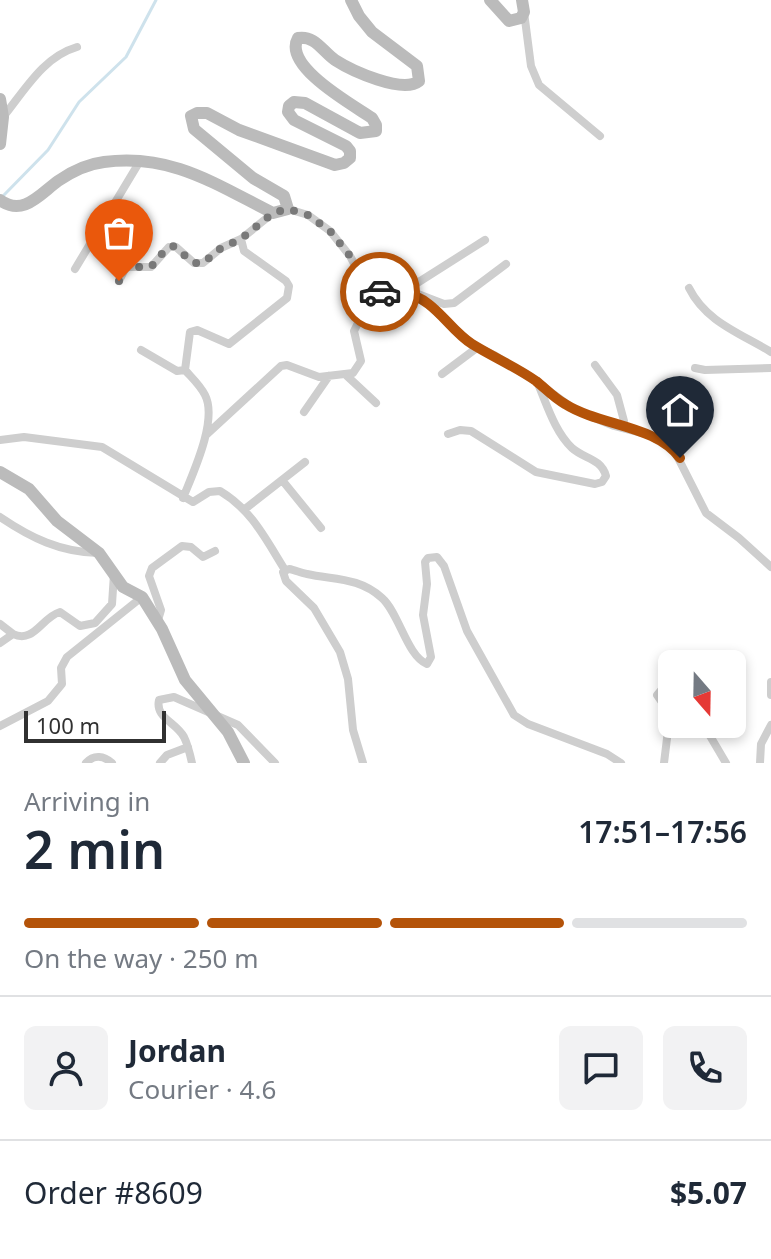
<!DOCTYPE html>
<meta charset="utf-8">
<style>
:root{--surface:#fff;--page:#f2f2f3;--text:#1f2937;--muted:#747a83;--line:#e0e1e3;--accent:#b45309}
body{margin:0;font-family:"Noto Sans",sans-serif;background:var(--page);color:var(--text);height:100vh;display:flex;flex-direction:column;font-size:30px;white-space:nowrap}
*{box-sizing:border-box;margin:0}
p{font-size:26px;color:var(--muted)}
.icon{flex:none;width:44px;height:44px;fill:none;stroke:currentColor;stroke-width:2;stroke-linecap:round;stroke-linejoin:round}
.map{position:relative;height:763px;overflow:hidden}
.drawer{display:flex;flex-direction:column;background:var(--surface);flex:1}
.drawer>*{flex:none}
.needle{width:52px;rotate:160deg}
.tools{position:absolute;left:658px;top:650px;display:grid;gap:16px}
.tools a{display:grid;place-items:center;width:88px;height:88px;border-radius:12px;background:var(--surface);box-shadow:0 4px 12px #0003;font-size:40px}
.scale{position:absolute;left:24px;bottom:20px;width:142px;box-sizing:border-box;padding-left:8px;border:4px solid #313131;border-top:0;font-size:22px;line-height:28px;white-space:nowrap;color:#313131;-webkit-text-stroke:6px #fff;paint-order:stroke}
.pin{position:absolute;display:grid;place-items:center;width:68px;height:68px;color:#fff;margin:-82px -34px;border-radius:50% 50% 50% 0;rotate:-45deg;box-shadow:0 0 8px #0007}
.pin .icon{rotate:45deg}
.courier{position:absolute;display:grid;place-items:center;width:80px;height:80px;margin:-40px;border:6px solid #b45309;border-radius:50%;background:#fff;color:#222;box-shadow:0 2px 10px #0007}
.head em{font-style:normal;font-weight:600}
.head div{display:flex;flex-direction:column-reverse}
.head{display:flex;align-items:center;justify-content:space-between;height:136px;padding:0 24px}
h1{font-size:52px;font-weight:600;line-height:60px}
.bar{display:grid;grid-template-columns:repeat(4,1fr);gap:12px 8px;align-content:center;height:96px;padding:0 24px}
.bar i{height:10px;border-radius:6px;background:var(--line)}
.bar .active{background:var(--accent)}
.bar p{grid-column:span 4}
.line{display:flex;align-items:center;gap:20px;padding:0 24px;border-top:2px solid var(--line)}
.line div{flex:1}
.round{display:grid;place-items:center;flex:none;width:84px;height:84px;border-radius:12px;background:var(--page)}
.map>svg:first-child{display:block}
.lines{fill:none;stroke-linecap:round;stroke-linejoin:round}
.stream{stroke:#cee2ec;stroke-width:3}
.street{stroke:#cecece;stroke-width:8}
.secondary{stroke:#bbb;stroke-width:12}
.done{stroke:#797979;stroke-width:8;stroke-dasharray:0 14.4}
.route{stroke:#b45309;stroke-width:10}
</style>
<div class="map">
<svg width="771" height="763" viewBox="0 0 771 763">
<rect width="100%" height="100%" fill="#fff"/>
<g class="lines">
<path class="stream" d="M 3,196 L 48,150 L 79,102 L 126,57 L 156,0"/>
<path class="street" d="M 524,12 L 531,66 L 539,85 L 600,136
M 3,117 C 25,90 43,57 77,47
M 288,209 L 308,215 L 330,231 L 350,256 L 366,286 L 378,292 L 403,292 L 423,300 L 473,345 L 494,355 L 537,382 L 575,410 L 614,426 L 649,435 L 673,448 L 706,513 L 739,538 L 771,567
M 75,269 L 140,161
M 119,281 L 126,267 L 151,267 L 169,247 L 176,247 L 194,263 L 203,263 L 221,248 L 241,239
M 689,288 C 706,322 740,333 771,352
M 403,292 L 485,240
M 418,294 L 444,304 L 454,303 L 506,264
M 141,350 L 177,371 L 185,370
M 595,365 L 617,395 L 624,421 L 619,426
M 695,368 L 705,370 L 771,368
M 442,374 L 478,347
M 347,376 L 376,403
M 304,412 L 329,376
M 448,434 L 460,430 L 471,431 L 536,472 L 595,484 L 602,482 L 606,476 C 601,458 584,459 572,448 C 555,432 547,405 538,384
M 206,435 L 281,366 L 287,365 L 319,377 L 353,373 L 361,361 L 354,331 L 369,301 L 360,283
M 0,440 L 24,437 L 102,447 L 193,502 L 209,492 L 220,491 C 252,510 266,540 285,570
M 282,480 L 321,528
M 183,498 C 193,473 218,420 205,395 C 200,385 192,378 185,370 L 190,332 L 197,330 L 229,344 L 287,298 L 289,286 L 286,281 L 244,251 L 241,239 L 273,213
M 245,509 L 305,462
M 0,517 C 31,538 60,552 98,553
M 158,620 L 161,610 L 149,576 L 152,568 L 182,546 L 191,547 L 203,557 L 215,551
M 0,624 L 13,634 L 0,643
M 13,634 C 34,644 42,617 60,612 L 80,626 L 95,623 L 112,604 L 114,574
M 771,682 L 771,695
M 703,724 L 726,763
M 0,726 L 48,701 L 62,684 L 61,668 L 67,657 L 142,597
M 86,763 C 94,754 104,756 112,763
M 160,763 L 167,755 L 188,747
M 192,763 C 190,754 188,745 184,737 C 176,722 155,718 159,700 L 174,697 L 238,725 L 275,763
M 363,763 L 353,730 L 348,679 L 340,652 L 314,608 L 286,581 L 283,572 L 289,569 C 295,570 301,573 307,574 C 334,580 359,577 382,598 C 399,613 407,656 427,664 L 431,657 L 423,615 L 427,584 L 425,562 L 428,558 L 437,557 L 444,566 L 467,631 L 514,715 L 528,724 L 607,754 L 621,763
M 664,763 L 670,714 L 657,695 L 662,689 L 672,685
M 760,763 L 761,744 L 771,725"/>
<path class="secondary" d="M 490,0 L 509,21 L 521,18 L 524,12 L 522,0
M 0,99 L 3,117 L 0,144
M 0,200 C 23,217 40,194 58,181 C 71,172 87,164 104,162 C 171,153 215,184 273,213 L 288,209 L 284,196 L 253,178 L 194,129 L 191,116 L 197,113 L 207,113 L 239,130 L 335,165 L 344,163 L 350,158 L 350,151 L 346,146 L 294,120 L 288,112 L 289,106 L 294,102 L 305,103 L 360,133 L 376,131 L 376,125 L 372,118 C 353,105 282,66 298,38 C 315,35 323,52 335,60 C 352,71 403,94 419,81 L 417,66 L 372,32 L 359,16 L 351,0
M 0,472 L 29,489 L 57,521 L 99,553 L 123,587 L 142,597 L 162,629 L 185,680 L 228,732 L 244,763"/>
</g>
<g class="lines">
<path class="done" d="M 119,281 L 126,267 L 151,267 L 165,250 L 173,246 L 194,263 L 203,263 L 221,248 L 241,239 L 273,213 L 288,209 L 308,215 L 330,231 L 350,256 L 366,286 L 380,292"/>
<path class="route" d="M 380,292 C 388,292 396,291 404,293 C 435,298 448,329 472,344 C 493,357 516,367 536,381 C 546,389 554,398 565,404 C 600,426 656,425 680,458"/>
</g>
</svg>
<div class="tools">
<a><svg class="needle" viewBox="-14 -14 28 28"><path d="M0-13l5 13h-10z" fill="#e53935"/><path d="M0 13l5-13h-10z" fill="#747a83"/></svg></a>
</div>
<div class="scale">100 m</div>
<div class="pin" style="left:119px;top:281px;background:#ea580c"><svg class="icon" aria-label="bag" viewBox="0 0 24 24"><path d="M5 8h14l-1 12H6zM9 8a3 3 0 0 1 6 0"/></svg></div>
<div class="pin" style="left:680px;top:458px;background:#1f2937"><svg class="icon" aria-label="home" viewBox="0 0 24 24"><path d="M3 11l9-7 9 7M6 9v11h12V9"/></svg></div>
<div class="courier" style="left:380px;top:292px"><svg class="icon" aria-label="car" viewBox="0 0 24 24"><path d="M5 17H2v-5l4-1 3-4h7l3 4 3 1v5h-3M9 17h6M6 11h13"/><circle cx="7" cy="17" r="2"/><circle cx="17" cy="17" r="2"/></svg></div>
</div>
<section class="drawer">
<div class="head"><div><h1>2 min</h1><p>Arriving in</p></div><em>17:51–17:56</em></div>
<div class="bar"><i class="active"></i><i class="active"></i><i class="active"></i><i></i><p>On the way · 250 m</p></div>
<div class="line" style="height:144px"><a class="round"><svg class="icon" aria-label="person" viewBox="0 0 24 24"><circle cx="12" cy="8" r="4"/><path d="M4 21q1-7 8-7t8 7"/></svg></a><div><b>Jordan</b><p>Courier · 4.6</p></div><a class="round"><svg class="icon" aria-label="chat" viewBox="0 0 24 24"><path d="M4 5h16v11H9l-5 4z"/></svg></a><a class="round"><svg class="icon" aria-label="phone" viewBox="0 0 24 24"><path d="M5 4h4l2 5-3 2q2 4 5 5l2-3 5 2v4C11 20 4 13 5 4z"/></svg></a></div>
<div class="line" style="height:104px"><div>Order #8609</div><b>$5.07</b></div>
</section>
